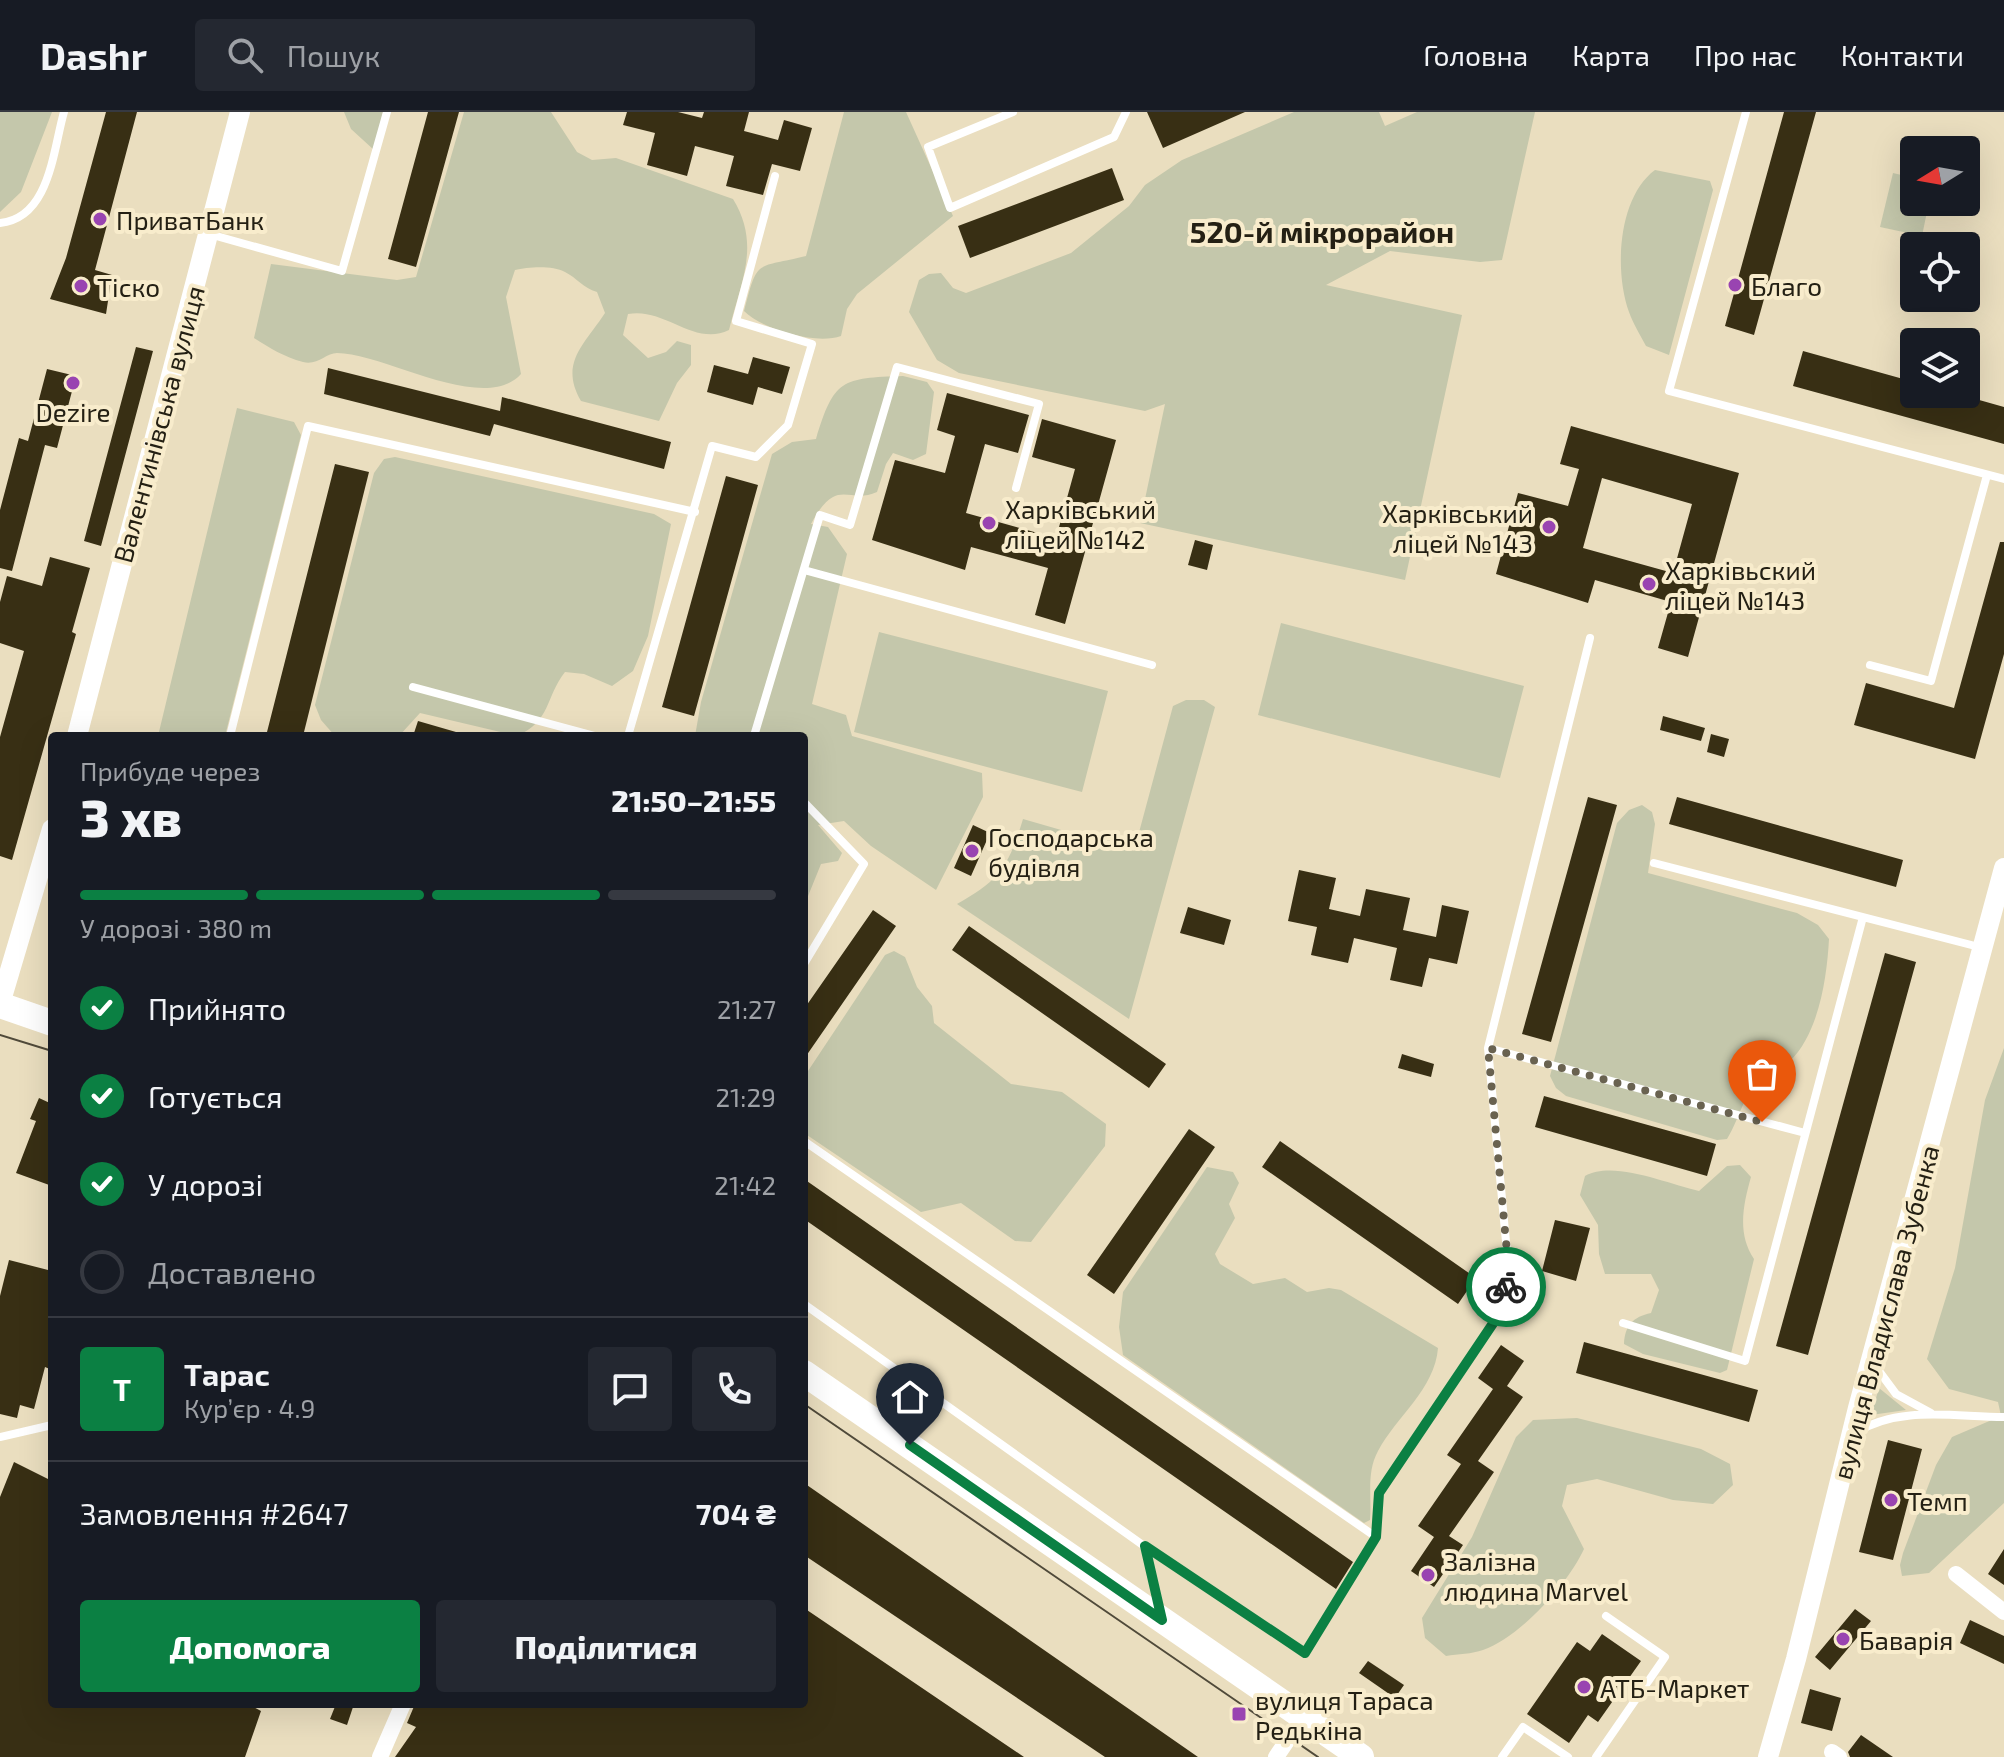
<!DOCTYPE html>
<html lang="uk">
<meta charset="utf-8">
<style>
:root{--surface:#171b24;--page:#242831;--text:#f1f3f6;--muted:#9ea1a6;--line:#363941;--accent:#0b8043}
body{margin:0;font-family:"Exo 2",sans-serif;background:var(--page);color:var(--text);height:100vh;display:flex;flex-direction:column;font-size:30px;white-space:nowrap}
*{box-sizing:border-box;margin:0}
p{font-size:26px;color:var(--muted)}
.icon{flex:none;width:44px;height:44px;fill:none;stroke:currentColor;stroke-width:2;stroke-linecap:round;stroke-linejoin:round}
.map{position:relative;flex:1;overflow:hidden}
.drawer{position:absolute;left:48px;top:620px;width:760px;height:976px;display:flex;flex-direction:column;background:var(--surface);border-radius:8px;box-shadow:0 8px 32px #0002}
.drawer>*{flex:none}
.needle{width:52px;rotate:259deg}
.buttons{position:absolute;left:1900px;top:24px;display:grid;gap:16px}
.buttons a{display:grid;place-items:center;width:80px;height:80px;border-radius:8px;background:var(--surface);box-shadow:0 8px 32px #0002;font-size:40px}
.pin{position:absolute;display:grid;place-items:center;width:68px;height:68px;color:#fff;margin:-82px -34px;border-radius:50% 50% 50% 0;rotate:-45deg;box-shadow:0 0 8px #0007}
.pin .icon{rotate:45deg}
.courier{position:absolute;display:grid;place-items:center;width:80px;height:80px;margin:-40px;border:6px solid #0b8043;border-radius:50%;background:#fff;color:#222;box-shadow:0 2px 10px #0007}
.overview em{font-style:normal;font-weight:800}
.overview div{display:flex;flex-direction:column-reverse}
.overview{display:flex;align-items:center;justify-content:space-between;height:136px;padding:0 32px}
h1{font-size:52px;font-weight:800;line-height:60px}
.bar{display:grid;grid-template-columns:repeat(4,1fr);gap:12px 8px;align-content:center;height:96px;padding:0 32px}
.bar i{height:10px;border-radius:6px;background:var(--line)}
.bar .on{background:var(--accent)}
.bar p{grid-column:span 4}
.line{display:flex;align-items:center;gap:20px;padding:0 32px;border-top:2px solid var(--line)}
.line div{flex:1}
.round{display:grid;place-items:center;flex:none;width:84px;height:84px;border-radius:8px;background:var(--page)}
ol{padding:0 32px;list-style:none}
li{display:flex;align-items:center;gap:24px;height:88px}
li p{margin-inline-start:auto}
li .icon{padding:8px;border-radius:50%;background:var(--accent);color:#fff;stroke-width:4}
li:last-child{color:var(--muted)}
li i{width:44px;height:44px;border:4px solid var(--line);border-radius:50%}
.button{display:flex;gap:16px;margin-top:auto;padding:16px 32px}
.button a{flex:1;height:92px;border-radius:8px;background:var(--accent);color:#fff;font-size:32px;font-weight:800;line-height:92px;text-align:center}
.button a+a{background:var(--page);color:var(--text)}
header{display:flex;align-items:center;gap:48px;box-sizing:border-box;height:112px;padding:0 40px;background:var(--surface);border-bottom:2px solid var(--line)}
header strong{font-size:38px}
nav{display:flex;gap:44px;margin-inline-start:auto;font-size:28px}
.search{width:560px;height:72px;background:var(--page);display:flex;align-items:center;gap:20px;box-sizing:border-box;padding:0 28px;border-radius:8px;color:var(--muted);font-size:30px}
.map>svg:first-child{display:block}
.green{fill:#c4c7ab}
.building{fill:#382f14;fill-rule:evenodd}
.lines{fill:none;stroke-linecap:round;stroke-linejoin:round}
.service{stroke:#fff;stroke-width:8}
.minor{stroke:#fff;stroke-width:16}
.tertiary{stroke:#fff;stroke-width:20}
.primary{stroke:#fff;stroke-width:26}
.tram{stroke:#504a3a;stroke-width:2}
.done{stroke:#696250;stroke-width:8;stroke-dasharray:0 14.4}
.route{stroke:#0b8043;stroke-width:10}
.poi-dot{fill:#9944b1;stroke:#f8eccc;stroke-width:3}
.labels{text-anchor:middle;dominant-baseline:central;stroke-width:8;stroke-linejoin:round;paint-order:stroke}
.poi-label{font-size:26px;fill:#242014;stroke:#f8eccc;text-anchor:start}
.street-label{font-size:26px;fill:#242014;stroke:#f8eccc}
.quarter-label{font-size:30px;font-weight:bold;fill:#242014;stroke:#f8eccc}
</style>
<header>
<strong>Dashr</strong>
<div class="search"><svg class="icon" aria-label="search" viewBox="0 0 24 24"><circle cx="10" cy="10" r="6"/><path d="M15 15l6 6"/></svg>Пошук</div>
<nav><a>Головна</a><a>Карта</a><a>Про нас</a><a>Контакти</a></nav>
</header>
<div class="map">
<svg width="2004" height="1645" viewBox="0 0 2004 1645">
<rect width="100%" height="100%" fill="#eadebf"/>
<path class="green" d="M 0,0 L 52,0 L 21,80 L 0,100 Z
M 344,0 L 383,0 L 374,38 L 351,17 Z
M 464,0 L 551,0 L 577,40 L 592,48 L 616,46 L 733,87 C 761,133 741,169 729,218 C 694,235 665,195 628,202 L 623,223 L 648,246 L 666,240 L 677,229 L 691,233 L 691,253 L 677,271 L 659,309 L 581,289 C 559,251 584,233 605,201 L 597,180 C 583,176 577,166 565,160 C 552,153 528,155 515,158 L 506,185 L 521,262 C 484,303 384,241 337,241 C 326,241 317,254 303,250 C 284,245 270,236 254,226 L 271,152 L 397,168 L 416,165 Z
M 844,0 L 906,0 L 953,104 L 857,182 L 847,197 L 841,224 C 816,233 763,218 744,199 C 758,145 755,157 806,144 Z
M 1294,0 L 1379,0 L 1385,14 L 1417,0 L 1535,0 L 1502,148 L 1480,150 L 1390,139 L 1326,173 L 1462,203 L 1405,468 L 1140,411 L 1165,292 L 1145,299 L 959,261 L 937,248 L 909,200 L 919,168 L 929,162 L 941,161 L 953,176 L 966,181 L 1071,141 L 1129,94 L 1145,73 L 1182,48 Z
M 1655,58 L 1710,69 L 1713,78 L 1669,243 L 1646,234 C 1640,223 1633,211 1629,200 C 1614,159 1618,85 1655,58 Z
M 1893,61 L 1914,66 L 1914,90 L 1929,90 L 1922,124 L 1880,115 Z
M 903,264 L 927,270 L 934,280 L 926,342 L 913,348 L 893,341 L 886,352 L 877,380 C 848,393 837,363 811,412 L 828,415 L 847,442 L 812,592 L 846,603 L 852,624 L 982,661 L 983,685 L 936,778 L 871,734 L 844,709 L 818,713 L 842,741 L 838,749 L 821,752 L 804,794 L 804,624 L 695,624 L 701,590 L 772,342 L 792,330 L 816,327 C 834,267 842,266 903,264 Z
M 237,296 L 294,310 L 301,323 L 225,624 L 158,624 Z
M 395,345 L 654,402 L 671,412 L 648,524 L 633,559 L 612,574 L 584,562 L 565,560 C 545,586 551,609 517,624 L 420,601 L 399,624 L 335,624 L 321,608 L 315,593 L 374,361 L 384,347 Z
M 1281,511 L 1524,574 L 1500,666 L 1258,603 Z
M 879,520 L 1108,579 L 1082,680 L 854,620 Z
M 1186,588 L 1204,588 L 1215,595 L 1129,907 L 957,792 C 999,769 1009,754 1023,707 L 1134,739 L 1173,594 Z
M 1642,693 L 1652,700 L 1655,712 L 1648,761 L 1797,801 L 1818,813 L 1829,827 C 1827,865 1819,921 1790,949 C 1783,956 1771,957 1763,963 C 1744,980 1740,1006 1727,1027 L 1717,1028 L 1566,984 L 1556,976 L 1550,964 L 1617,711 L 1629,698 Z
M 894,839 L 905,845 L 917,875 L 932,894 L 934,911 L 1011,972 L 1062,980 L 1106,1012 L 1105,1034 L 1031,1130 L 1015,1129 L 961,1091 L 921,1100 L 804,1021 L 804,965 L 885,843 Z
M 2004,936 L 2004,1391 L 1929,1461 L 1902,1464 L 1900,1453 L 1903,1441 L 1936,1353 L 1952,1325 L 2001,1304 L 1998,1290 L 1949,1277 L 1927,1247 L 1955,1156 L 1985,988 Z
M 1740,1053 L 1751,1065 C 1743,1093 1737,1122 1754,1147 L 1727,1258 L 1720,1261 L 1643,1242 L 1624,1232 C 1625,1213 1633,1205 1651,1201 L 1659,1178 L 1651,1162 L 1605,1162 L 1599,1142 L 1598,1113 L 1580,1083 L 1585,1064 C 1614,1048 1667,1072 1699,1079 L 1727,1054 Z
M 1207,1055 L 1233,1060 L 1239,1071 L 1229,1092 L 1235,1106 L 1215,1142 L 1220,1152 L 1253,1172 L 1285,1166 L 1307,1180 L 1329,1176 L 1341,1178 L 1438,1236 C 1435,1277 1396,1305 1378,1339 C 1366,1361 1372,1385 1370,1408 L 1364,1411 L 1123,1243 L 1119,1215 L 1123,1180 Z
M 1879,1276 L 1906,1298 L 1871,1303 Z
M 1577,1306 L 1701,1337 L 1730,1352 L 1733,1373 L 1713,1392 L 1673,1388 L 1597,1367 L 1567,1373 L 1562,1394 L 1584,1437 C 1568,1472 1520,1525 1483,1538 C 1472,1542 1458,1542 1446,1544 L 1425,1526 L 1422,1506 L 1472,1425 L 1516,1325 L 1533,1308 Z"/>
<path class="building" d="M 106,0 L 137,0 L 95,158 L 112,163 L 106,202 L 50,187 L 66,146 Z
M 428,0 L 459,0 L 416,155 L 388,147 Z
M 627,0 L 678,0 L 702,6 L 704,0 L 749,0 L 744,19 L 778,28 L 784,8 L 812,16 L 800,59 L 772,52 L 763,83 L 726,74 L 734,44 L 695,34 L 687,64 L 647,53 L 655,21 L 623,13 Z
M 1147,0 L 1245,0 L 1163,36 Z
M 1784,0 L 1816,0 L 1754,223 L 1725,214 Z
M 1112,56 L 1124,88 L 970,146 L 958,114 Z
M 136,235 L 153,239 L 101,434 L 84,429 Z
M 1803,239 L 1914,270 L 1914,282 L 1958,282 L 2004,295 L 2004,332 L 1793,274 Z
M 753,245 L 790,255 L 782,282 L 758,275 L 753,293 L 707,280 L 714,253 L 748,262 Z
M 328,256 L 500,299 L 502,285 L 671,330 L 664,357 L 494,312 L 490,324 L 324,282 Z
M 47,257 L 76,264 L 57,336 L 45,333 L 12,459 L 0,456 L 0,398 L 19,326 L 28,329 Z
M 947,281 L 1029,303 L 1018,341 L 985,332 L 966,401 L 1056,426 L 1075,357 L 1032,345 L 1042,307 L 1116,328 L 1065,512 L 1035,503 L 1048,456 L 971,435 L 965,458 L 872,428 L 895,348 L 945,361 L 955,324 L 937,318 Z
M 1571,314 L 1739,361 L 1688,545 L 1658,536 L 1671,490 L 1595,468 L 1588,491 L 1496,462 L 1518,381 L 1568,394 L 1579,357 L 1560,352 ZM 1602,366 L 1692,392 L 1673,461 L 1583,436 Z
M 335,352 L 369,360 L 303,624 L 266,624 Z
M 726,364 L 758,373 L 694,604 L 662,595 Z
M 1195,428 L 1213,433 L 1207,458 L 1188,453 Z
M 2000,430 L 2004,430 L 2004,542 L 1975,647 L 1854,613 L 1866,571 L 1954,596 Z
M 50,445 L 90,456 L 72,520 L 76,522 L 12,748 L 0,744 L 0,625 L 24,539 L 0,531 L 0,490 L 7,464 L 42,474 Z
M 1663,604 L 1705,616 L 1701,629 L 1660,618 Z
M 418,609 L 456,620 L 455,624 L 413,624 Z
M 1711,622 L 1729,627 L 1724,645 L 1707,640 Z
M 1588,685 L 1617,693 L 1551,930 L 1522,922 Z
M 1677,685 L 1903,748 L 1896,775 L 1669,712 Z
M 973,713 L 990,721 L 971,764 L 954,756 Z
M 1299,758 L 1336,766 L 1329,797 L 1360,804 L 1366,777 L 1410,786 L 1403,818 L 1436,825 L 1442,793 L 1469,799 L 1457,852 L 1429,846 L 1422,875 L 1390,868 L 1397,836 L 1354,826 L 1348,851 L 1311,843 L 1317,815 L 1288,809 Z
M 1188,795 L 1231,808 L 1224,833 L 1180,821 Z
M 873,798 L 896,814 L 804,947 L 804,897 Z
M 969,814 L 1166,952 L 1149,976 L 952,838 Z
M 1885,841 L 1916,850 L 1808,1243 L 1776,1234 Z
M 1402,942 L 1434,952 L 1431,965 L 1398,956 Z
M 1544,984 L 1716,1032 L 1707,1064 L 1535,1015 Z
M 39,986 L 52,992 L 52,1074 L 16,1061 L 36,1009 L 30,1007 Z
M 1189,1017 L 1215,1035 L 1114,1182 L 1087,1163 Z
M 1280,1029 L 1476,1166 L 1458,1192 L 1262,1055 Z
M 804,1067 L 1353,1450 L 1336,1477 L 804,1107 Z
M 1555,1108 L 1590,1116 L 1576,1169 L 1542,1159 Z
M 9,1148 L 52,1159 L 52,1258 L 45,1255 L 34,1297 L 20,1293 L 17,1306 L 0,1302 L 0,1184 Z
M 1584,1230 L 1758,1278 L 1749,1310 L 1576,1261 Z
M 1501,1233 L 1524,1249 L 1507,1274 L 1523,1285 L 1478,1349 L 1494,1360 L 1449,1424 L 1463,1433 L 1434,1475 L 1411,1459 L 1434,1425 L 1418,1414 L 1461,1352 L 1447,1343 L 1493,1277 L 1478,1266 Z
M 1888,1328 L 1922,1337 L 1893,1448 L 1859,1440 Z
M 14,1350 L 52,1369 L 52,1592 L 248,1592 L 261,1599 L 245,1645 L 0,1645 L 0,1385 Z
M 804,1371 L 1198,1645 L 1105,1645 L 804,1443 Z
M 2004,1437 L 2004,1473 L 1988,1462 Z
M 804,1496 L 1024,1645 L 395,1645 L 416,1615 L 407,1611 L 415,1592 L 804,1592 Z
M 1855,1497 L 1871,1509 L 1830,1558 L 1815,1545 Z
M 1970,1508 L 2004,1524 L 2004,1552 L 1960,1531 Z
M 1602,1522 L 1641,1549 L 1598,1610 L 1588,1603 L 1569,1631 L 1527,1602 L 1577,1530 L 1590,1539 Z
M 1368,1549 L 1404,1573 L 1395,1586 L 1359,1561 Z
M 1810,1577 L 1841,1586 L 1832,1619 L 1801,1611 Z
M 336,1592 L 354,1592 L 347,1613 L 330,1607 Z
M 1861,1623 L 1893,1645 L 1850,1645 L 1848,1640 Z"/>
<g class="lines">
<path class="service" d="M 1013,0 L 928,35 L 950,96 L 1114,25 L 1126,0
M 1746,0 L 1669,279 L 2004,367
M 0,111 C 50,106 53,38 64,0
M 209,122 L 342,159 L 387,0
M 804,458 L 1152,553
M 1870,553 L 1931,569 L 1987,363
M 413,575 L 595,624
M 230,624 L 308,314 L 695,400
M 628,624 L 712,334 L 756,345 L 788,313 L 812,232 L 736,209 L 775,64
M 754,624 L 820,403 L 850,413 L 897,255 L 1039,292 L 1016,376
M 804,690 L 864,752 L 804,852
M 1654,751 L 1983,836
M 1488,936 L 1805,1021
M 804,1029 L 1376,1425
M 804,1192 L 1154,1441 L 1305,1541 L 1376,1425 L 1379,1381 L 1500,1201 L 1509,1162 L 1488,936 L 1590,526
M 1623,1211 L 1745,1249 L 1863,805
M 1873,1251 L 1896,1282 L 1931,1301
M 1855,1321 C 1900,1293 1954,1305 2004,1305
M 0,1325 L 52,1313
M 1145,1435 L 1160,1499
M 1502,1645 L 1523,1615 L 1568,1645
M 1596,1645 L 1665,1545 L 1606,1504"/>
<path class="minor" d="M 1956,1462 L 2004,1500
M 1832,1640 L 1839,1645
M 380,1645 L 403,1592
M 1276,1645 L 1304,1604"/>
<path class="tertiary" d="M 77,624 L 240,0
M 0,892 L 52,717
M 1768,1645 L 1796,1547 L 1858,1296 L 2004,756"/>
<path class="primary" d="M 0,893 L 52,911
M 804,1261 L 1361,1645"/>
<path class="tram" d="M 0,923 L 52,939
M 804,1292 L 1318,1645"/>
</g>
<g class="lines">
<path class="done" d="M 1506,1175 L 1509,1162 L 1488,936 L 1762,1010"/>
<path class="route" d="M 910,1333 L 1162,1508 L 1145,1434 L 1305,1541 L 1376,1425 L 1379,1381 L 1500,1201 L 1506,1175"/>
</g>
<g class="poi-dot">
<circle cx="100" cy="107" r="8"/>
<circle cx="1735" cy="173" r="8"/>
<circle cx="81" cy="174" r="8"/>
<circle cx="73" cy="271" r="8"/>
<circle cx="989" cy="411" r="8"/>
<circle cx="1549" cy="415" r="8"/>
<circle cx="1649" cy="472" r="8"/>
<circle cx="972" cy="739" r="8"/>
<circle cx="1891" cy="1388" r="8"/>
<circle cx="1428" cy="1463" r="8"/>
<circle cx="1843" cy="1527" r="8"/>
<circle cx="1584" cy="1575" r="8"/>
<rect x="1231" y="1594" width="16" height="16" rx="4"/>
</g>
<g class="labels">
<g class="poi-label">
<text x="116" y="107">ПриватБанк</text>
<text x="1751" y="173">Благо</text>
<text x="97" y="174">Тіско</text>
<text x="73" y="299" text-anchor="middle">Dezire</text>
<text x="1005" y="396">Харківський<tspan x="1005" dy="30">ліцей №142</tspan></text>
<text x="1533" y="400" text-anchor="end">Харківський<tspan x="1533" dy="30">ліцей №143</tspan></text>
<text x="1665" y="457">Харківьский<tspan x="1665" dy="30">ліцей №143</tspan></text>
<text x="988" y="724">Господарська<tspan x="988" dy="30">будівля</tspan></text>
<text x="1907" y="1388">Темп</text>
<text x="1444" y="1448">Залізна<tspan x="1444" dy="30">людина Marvel</tspan></text>
<text x="1859" y="1527">Баварія</text>
<text x="1600" y="1575">АТБ-Маркет</text>
<text x="1255" y="1587">вулиця Тараса<tspan x="1255" dy="30">Редькіна</tspan></text>
</g>
<g class="street-label">
<text transform="translate(158 312) rotate(-75)">Валентинівська вулиця</text>
<text transform="translate(1885 1200) rotate(-75)">вулиця Владислава Зубенка</text>
</g>
<g class="quarter-label">
<text x="1322" y="119">520-й мікрорайон</text>
</g>
</g>
</svg>
<div class="buttons">
<a><svg class="needle" viewBox="-14 -14 28 28"><path d="M0-13l5 13h-10z" fill="#e53935"/><path d="M0 13l5-13h-10z" fill="#9ea1a6"/></svg></a>
<a><svg class="icon" aria-label="locate" viewBox="0 0 24 24"><circle cx="12" cy="12" r="6"/><path d="M12 2v4M12 18v4M2 12h4M18 12h4"/></svg></a>
<a><svg class="icon" aria-label="layers" viewBox="0 0 24 24"><path d="M12 4l9 5-9 5-9-5zM3 14l9 5 9-5"/></svg></a>
</div>
<div class="pin" style="left:1762px;top:1010px;background:#ea580c"><svg class="icon" aria-label="bag" viewBox="0 0 24 24"><path d="M5 8h14l-1 12H6zM9 8a3 3 0 0 1 6 0"/></svg></div>
<div class="pin" style="left:910px;top:1333px;background:#1f2937"><svg class="icon" aria-label="home" viewBox="0 0 24 24"><path d="M3 11l9-7 9 7M6 9v11h12V9"/></svg></div>
<div class="courier" style="left:1506px;top:1175px"><svg class="icon" aria-label="bike" viewBox="0 0 24 24"><circle cx="6" cy="16" r="4"/><circle cx="18" cy="16" r="4"/><path d="M6 16l4-8h5l3 8M10 8l3 8H6M13 5h3"/></svg></div>
<section class="drawer">
<div class="overview"><div><h1>3 хв</h1><p>Прибуде через</p></div><em>21:50–21:55</em></div>
<div class="bar"><i class="on"></i><i class="on"></i><i class="on"></i><i></i><p>У дорозі · 380 m</p></div>
<ol>
<li><svg class="icon" aria-label="check" viewBox="0 0 24 24"><path d="M5 12l5 5 9-10"/></svg>Прийнято<p>21:27</p></li>
<li><svg class="icon" aria-label="check" viewBox="0 0 24 24"><path d="M5 12l5 5 9-10"/></svg>Готується<p>21:29</p></li>
<li><svg class="icon" aria-label="check" viewBox="0 0 24 24"><path d="M5 12l5 5 9-10"/></svg>У дорозі<p>21:42</p></li>
<li><i></i>Доставлено</li>
</ol>
<div class="line" style="height:144px"><b class="round" style="background:var(--accent);color:#fff">Т</b><div><b>Тарас</b><p>Кур’єр · 4.9</p></div><a class="round"><svg class="icon" aria-label="chat" viewBox="0 0 24 24"><path d="M4 5h16v11H9l-5 4z"/></svg></a><a class="round"><svg class="icon" aria-label="phone" viewBox="0 0 24 24"><path d="M5 4h4l2 5-3 2q2 4 5 5l2-3 5 2v4C11 20 4 13 5 4z"/></svg></a></div>
<div class="line" style="height:104px"><div>Замовлення #2647</div><b>704 ₴</b></div>
<div class="button"><a>Допомога</a><a>Поділитися</a></div>
</section>
</div>
